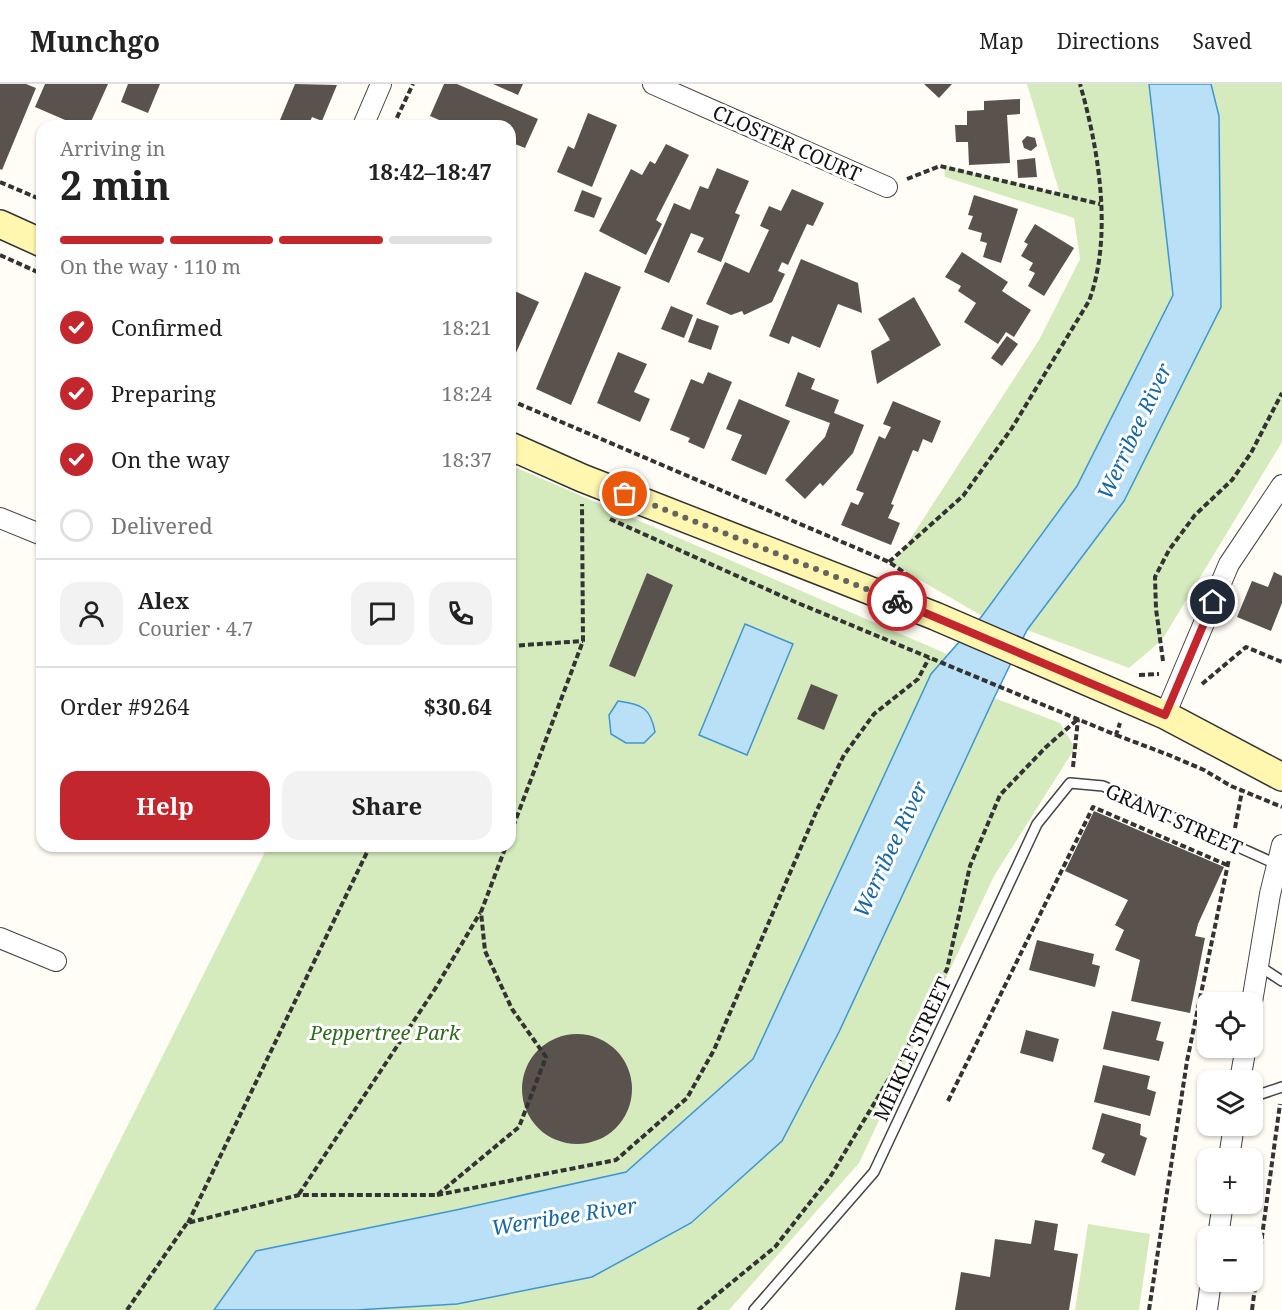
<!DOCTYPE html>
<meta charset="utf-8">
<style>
:root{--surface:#fff;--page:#f2f2f2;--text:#222;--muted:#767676;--line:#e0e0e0;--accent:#c4262e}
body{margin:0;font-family:"Noto Serif",serif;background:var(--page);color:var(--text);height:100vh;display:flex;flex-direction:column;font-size:22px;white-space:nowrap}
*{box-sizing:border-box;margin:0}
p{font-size:20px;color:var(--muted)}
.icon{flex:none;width:33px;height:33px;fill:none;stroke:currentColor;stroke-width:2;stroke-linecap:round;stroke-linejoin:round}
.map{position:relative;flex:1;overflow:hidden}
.panel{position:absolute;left:36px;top:36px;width:480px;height:732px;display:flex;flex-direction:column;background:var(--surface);border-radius:18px;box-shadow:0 2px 4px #0004}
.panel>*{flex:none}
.fabs{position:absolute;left:1197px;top:908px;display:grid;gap:12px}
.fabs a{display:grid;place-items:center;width:66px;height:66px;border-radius:12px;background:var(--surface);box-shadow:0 2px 4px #0004;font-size:30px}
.pin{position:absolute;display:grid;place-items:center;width:51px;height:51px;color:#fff;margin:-26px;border:3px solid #fff;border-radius:50%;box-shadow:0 2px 6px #0007}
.courier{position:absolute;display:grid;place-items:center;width:60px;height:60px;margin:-30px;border:4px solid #c4262e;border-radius:50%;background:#fff;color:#222;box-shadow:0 2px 8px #0007}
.headline em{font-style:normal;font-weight:700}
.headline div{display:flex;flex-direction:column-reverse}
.headline{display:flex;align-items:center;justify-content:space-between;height:102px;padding:0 24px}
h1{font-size:39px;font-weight:700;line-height:45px}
.bar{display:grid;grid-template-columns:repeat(4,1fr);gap:9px 6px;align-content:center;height:72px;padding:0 24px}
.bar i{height:8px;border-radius:4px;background:var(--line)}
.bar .active{background:var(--accent)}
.bar p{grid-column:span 4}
.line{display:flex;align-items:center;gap:15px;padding:0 24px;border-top:2px solid var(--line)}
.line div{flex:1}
.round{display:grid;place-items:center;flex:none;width:63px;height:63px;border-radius:18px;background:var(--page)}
ol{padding:0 24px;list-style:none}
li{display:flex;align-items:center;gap:18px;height:66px}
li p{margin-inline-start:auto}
li .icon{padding:6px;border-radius:50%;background:var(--accent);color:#fff;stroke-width:4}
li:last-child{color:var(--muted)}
li i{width:33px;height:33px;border:3px solid var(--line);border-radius:50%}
.primary-button{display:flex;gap:12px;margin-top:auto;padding:12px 24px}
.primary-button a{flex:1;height:69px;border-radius:18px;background:var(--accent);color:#fff;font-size:24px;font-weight:700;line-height:69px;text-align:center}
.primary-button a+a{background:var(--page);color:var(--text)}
header{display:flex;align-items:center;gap:36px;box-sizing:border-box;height:84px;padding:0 30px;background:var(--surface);border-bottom:2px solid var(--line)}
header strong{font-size:28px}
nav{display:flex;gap:33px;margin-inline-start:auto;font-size:21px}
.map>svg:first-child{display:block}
.green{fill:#d5ebbd}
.water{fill:#b9e0f7;stroke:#3f96cf;stroke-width:1.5}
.building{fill:#5a524d}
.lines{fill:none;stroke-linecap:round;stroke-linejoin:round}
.service-casing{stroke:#444;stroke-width:12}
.minor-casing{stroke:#444;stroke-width:22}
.secondary-casing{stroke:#333;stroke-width:30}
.path{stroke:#333;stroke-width:4;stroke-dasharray:6 3;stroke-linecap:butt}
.service{stroke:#fff;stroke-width:9}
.minor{stroke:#fff;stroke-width:20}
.secondary{stroke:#fff6b0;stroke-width:27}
.done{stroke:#646461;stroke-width:6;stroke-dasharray:0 10.8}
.route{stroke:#c4262e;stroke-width:8}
.labels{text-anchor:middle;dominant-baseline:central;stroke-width:6;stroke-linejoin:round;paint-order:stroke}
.street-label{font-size:20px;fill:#111;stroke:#fff}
.park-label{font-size:20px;font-style:italic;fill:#2f6b1f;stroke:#fff}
.water-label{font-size:21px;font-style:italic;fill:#1768a6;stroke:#fff}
</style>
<header>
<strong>Munchgo</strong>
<nav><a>Map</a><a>Directions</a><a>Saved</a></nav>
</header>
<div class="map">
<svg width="1282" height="1226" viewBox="0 0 1282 1226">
<rect width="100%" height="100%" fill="#fffdf5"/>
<path class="green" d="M 1027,0 L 1149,0 L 1173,210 L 1077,402 L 982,532 L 889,478 L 898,474 L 1039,256 L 1080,175 L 1074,134 L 945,93 L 944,82 L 1060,110 Z
M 1211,0 L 1282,0 L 1282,358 L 1162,556 L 1129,584 L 1027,546 L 1124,417 L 1219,32 Z
M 510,381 L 947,570 L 753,975 L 626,1088 L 456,1126 L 215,1226 L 35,1226 L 268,762 L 510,762 Z
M 994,614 L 1060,639 L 1075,664 L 994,792 L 859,1079 L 729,1226 L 356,1226 L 457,1220 L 592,1193 L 692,1139 L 782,1057 L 839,948 Z
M 1088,1140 L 1150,1150 L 1139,1226 L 1075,1226 Z"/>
<path class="water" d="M 1149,0 L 1211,0 L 1219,32 L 1221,223 L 1124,417 L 1027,546 L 994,614 L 839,948 L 782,1057 L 691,1139 L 592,1193 L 457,1220 L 356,1226 L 214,1226 L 256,1167 L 456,1126 L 626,1088 L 753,975 L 931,590 L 982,532 L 1077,402 L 1173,211 Z
M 745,540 L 793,560 L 747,671 L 699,651 Z
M 618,617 C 641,621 650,622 655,648 L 644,659 L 626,659 L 611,650 L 609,631 Z"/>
<path class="building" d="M 0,0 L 26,0 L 36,4 L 2,86 L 0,85 Z
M 45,0 L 108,0 L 89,42 L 79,42 L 35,23 Z
M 128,0 L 160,0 L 148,29 L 121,18 Z
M 295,0 L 337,1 L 322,37 L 312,33 L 308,42 L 295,42 L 280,36 Z
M 444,0 L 457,0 L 538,35 L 525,64 L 510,58 L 510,42 L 474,42 L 466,39 L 465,42 L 453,42 L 430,32 Z
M 493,0 L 523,0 L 518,11 Z
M 924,0 L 952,0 L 939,14 Z
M 1020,15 L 1020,30 L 1007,31 L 1010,79 L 969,81 L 968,58 L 956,58 L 955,41 L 967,41 L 967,27 L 984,26 L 984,17 Z
M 588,29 L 617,41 L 592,103 L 557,88 L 568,62 L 574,65 Z
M 1027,52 L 1035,54 L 1037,62 L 1031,67 L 1024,64 L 1022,57 Z
M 666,60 L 689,71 L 656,136 L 662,140 L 646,171 L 599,147 L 631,85 L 642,91 L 650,77 L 655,80 Z
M 1035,74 L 1037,93 L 1018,94 L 1017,76 Z
M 717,84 L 749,97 L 735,129 L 740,131 L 721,178 L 697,168 L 704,154 L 691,149 L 669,199 L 644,188 L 674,119 L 690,126 L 700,102 L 708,105 Z
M 792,105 L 824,119 L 813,142 L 807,140 L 788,181 L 782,178 L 778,187 L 785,190 L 772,218 L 744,231 L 742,227 L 731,231 L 706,220 L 725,178 L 749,189 L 769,146 L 760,142 L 769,122 L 781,127 Z
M 582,106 L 602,114 L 594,134 L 574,127 Z
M 974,111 L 1018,125 L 1001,179 L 983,173 L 987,159 L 980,157 L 982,149 L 968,145 L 973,132 L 968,131 Z
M 1035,140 L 1074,164 L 1044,212 L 1028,202 L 1035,189 L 1029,186 L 1033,179 L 1021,172 L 1028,160 L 1024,158 Z
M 962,168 L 1008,198 L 1002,207 L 1031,226 L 1014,253 L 1006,248 L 998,260 L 964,238 L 976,219 L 958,207 L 961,202 L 945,193 Z
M 801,175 L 858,199 L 862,229 L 838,220 L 820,264 L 792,252 L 789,260 L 769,252 Z
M 585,188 L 621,203 L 571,321 L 536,305 Z
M 510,205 L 539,218 L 515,271 L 510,268 Z
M 914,213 L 941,261 L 877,300 L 871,267 L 890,256 L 878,235 Z
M 671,222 L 693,231 L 684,254 L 661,245 Z
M 697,234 L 719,242 L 711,266 L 688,258 Z
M 1007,252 L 1018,260 L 1002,282 L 991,274 Z
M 618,268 L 647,280 L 634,308 L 650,315 L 640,338 L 597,319 Z
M 708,288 L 732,298 L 704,365 L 688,358 L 690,354 L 670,346 L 691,295 L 703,300 Z
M 798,288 L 815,295 L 811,305 L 839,316 L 834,329 L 864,341 L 853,369 L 823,402 L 820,399 L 805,415 L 785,396 L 825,353 L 830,339 L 785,322 Z
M 739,315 L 790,337 L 766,391 L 731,376 L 742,351 L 726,345 Z
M 893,317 L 941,337 L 932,359 L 923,355 L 918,368 L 913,366 L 891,420 L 894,421 L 888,434 L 900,439 L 891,461 L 841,441 L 851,418 L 858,421 L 864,409 L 856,406 L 879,352 L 885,355 L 891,343 L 883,340 Z
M 1274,488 L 1282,492 L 1282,519 L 1271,547 L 1237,533 L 1252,497 L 1268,503 Z
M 647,489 L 673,501 L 635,593 L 609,582 Z
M 811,600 L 838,611 L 824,646 L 797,635 Z
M 1094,727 L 1224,783 L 1198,840 L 1195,852 L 1205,854 L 1190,929 L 1131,917 L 1140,876 L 1115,866 L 1124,846 L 1115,841 L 1128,816 L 1065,787 Z
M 1037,856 L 1094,870 L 1092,880 L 1100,882 L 1095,903 L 1029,886 Z
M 1112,927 L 1161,938 L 1156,956 L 1164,958 L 1159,977 L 1103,965 Z
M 1026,946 L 1059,955 L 1053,978 L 1020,969 Z
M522 1005a55 55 0 1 1 110 0a55 55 0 1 1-110 0Z
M 1103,981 L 1150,992 L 1147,1005 L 1156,1008 L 1150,1032 L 1094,1018 Z
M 1102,1029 L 1141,1040 L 1140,1051 L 1147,1054 L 1135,1092 L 1101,1078 L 1105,1070 L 1092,1065 Z
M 1035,1136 L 1058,1140 L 1054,1166 L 1078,1170 L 1069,1226 L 955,1226 L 961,1188 L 990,1193 L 995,1155 L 1031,1160 Z"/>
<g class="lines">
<defs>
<path id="service" d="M 1259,882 L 1282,897
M 1252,1013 L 1282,1003
M 754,1226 L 874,1088 L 1037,740 L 1070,699 L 1103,702 L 1276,780"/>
<path id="minor" d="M 653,0 L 887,103
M 363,42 L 381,0
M 0,434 L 42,451
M 1165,631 L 1229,480 L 1282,401
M 0,854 L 56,877
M 1252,918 L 1270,810 L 1282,761
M 1240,996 L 1246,963
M 1229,1074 L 1234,1041
M 1218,1152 L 1223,1119
M 1207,1226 L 1211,1197"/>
<path id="secondary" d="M 0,140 L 42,159
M 510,362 L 582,394 L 935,532 L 1165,631 L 1282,693"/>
</defs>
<use href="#service" class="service-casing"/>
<use href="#minor" class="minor-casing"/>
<use href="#secondary" class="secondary-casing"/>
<path class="path" d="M 393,42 L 413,0
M 907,95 L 940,82 L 1100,120
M 0,98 L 42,116
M 0,171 L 42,190
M 510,316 L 889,478 L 912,494
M 610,435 L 793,517 L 1116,651 L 1120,639
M 889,478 L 963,412 L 1012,344 L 1089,217 C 1113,152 1099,66 1080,0
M 510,562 L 583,557
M 1163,577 L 1156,525 L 1155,493 L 1169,466 L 1195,431 L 1232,396 L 1251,369 L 1282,309
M 1139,591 L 1159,590
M 1202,600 L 1246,563 L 1282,578
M 1116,651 L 1169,671 L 1204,686 L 1231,702 L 1282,723
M 1073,683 L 1078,635
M 1235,744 L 1242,707
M 510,751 L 583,557 L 582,420
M 948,1017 L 1093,723 L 1227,781
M 299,1110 L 435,905 L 480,829
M 437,1111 L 616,1076 L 687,1014 L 714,966 L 817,726 L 844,671 L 874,630 L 918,595 L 929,574
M 188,1139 L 370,762
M 127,1226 L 187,1139 L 299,1111 L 437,1111 L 519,1043 L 546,973 L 512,925 L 485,867 L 481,828 L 506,762
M 698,1226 L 775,1163 L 830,1093 L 905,968 L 947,885 L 970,782 L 1000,711 L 1046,663 L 1078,635
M 1149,1226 L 1187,977 L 1229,775
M 1252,1226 L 1280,1020"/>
<use href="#service" class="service"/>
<use href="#minor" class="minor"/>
<use href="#secondary" class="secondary"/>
</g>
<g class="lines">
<path class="done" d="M 625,410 L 897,517"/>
<path class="route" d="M 897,517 L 1165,631 L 1213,518"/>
</g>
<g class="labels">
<g class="street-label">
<text transform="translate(787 59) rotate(24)">CLOSTER COURT</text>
<text transform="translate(1174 735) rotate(24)">GRANT STREET</text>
<text transform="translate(912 965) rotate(-65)">MEIKLE STREET</text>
</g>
<g class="park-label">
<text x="385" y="948">Peppertree Park</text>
</g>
<g class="water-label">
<text transform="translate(1134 347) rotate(-65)">Werribee River</text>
<text transform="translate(890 765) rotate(-65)">Werribee River</text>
<text transform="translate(564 1132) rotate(-9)">Werribee River</text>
</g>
</g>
</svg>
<div class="fabs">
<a><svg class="icon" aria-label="locate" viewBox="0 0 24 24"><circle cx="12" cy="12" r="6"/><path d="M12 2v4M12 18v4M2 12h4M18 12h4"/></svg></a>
<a><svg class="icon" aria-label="layers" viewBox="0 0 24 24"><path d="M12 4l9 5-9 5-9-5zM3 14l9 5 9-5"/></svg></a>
<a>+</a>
<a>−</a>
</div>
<div class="pin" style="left:625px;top:410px;background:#ea580c"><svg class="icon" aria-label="bag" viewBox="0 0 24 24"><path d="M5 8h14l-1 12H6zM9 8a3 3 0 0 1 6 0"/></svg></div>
<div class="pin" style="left:1213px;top:518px;background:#1f2937"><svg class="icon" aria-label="home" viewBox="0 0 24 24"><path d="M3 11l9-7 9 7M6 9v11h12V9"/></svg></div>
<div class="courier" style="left:897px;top:517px"><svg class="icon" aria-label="bike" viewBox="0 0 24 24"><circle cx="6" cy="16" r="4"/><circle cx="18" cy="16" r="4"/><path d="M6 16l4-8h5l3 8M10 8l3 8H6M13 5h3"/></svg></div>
<section class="panel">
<div class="headline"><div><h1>2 min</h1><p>Arriving in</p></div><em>18:42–18:47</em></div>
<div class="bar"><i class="active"></i><i class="active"></i><i class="active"></i><i></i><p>On the way · 110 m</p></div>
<ol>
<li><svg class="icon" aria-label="check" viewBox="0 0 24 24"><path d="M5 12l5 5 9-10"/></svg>Confirmed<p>18:21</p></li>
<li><svg class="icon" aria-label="check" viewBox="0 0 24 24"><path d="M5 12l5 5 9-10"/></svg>Preparing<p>18:24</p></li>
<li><svg class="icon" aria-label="check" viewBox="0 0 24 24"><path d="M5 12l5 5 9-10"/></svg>On the way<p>18:37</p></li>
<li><i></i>Delivered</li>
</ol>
<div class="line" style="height:108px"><a class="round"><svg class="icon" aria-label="person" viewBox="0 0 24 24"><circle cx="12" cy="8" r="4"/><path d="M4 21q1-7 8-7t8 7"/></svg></a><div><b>Alex</b><p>Courier · 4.7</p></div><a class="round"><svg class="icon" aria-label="chat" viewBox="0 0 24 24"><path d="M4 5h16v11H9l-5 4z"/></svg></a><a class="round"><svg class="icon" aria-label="phone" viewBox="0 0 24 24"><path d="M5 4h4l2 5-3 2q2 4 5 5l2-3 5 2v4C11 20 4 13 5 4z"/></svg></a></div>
<div class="line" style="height:78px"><div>Order #9264</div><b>$30.64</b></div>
<div class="primary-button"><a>Help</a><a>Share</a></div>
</section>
</div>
